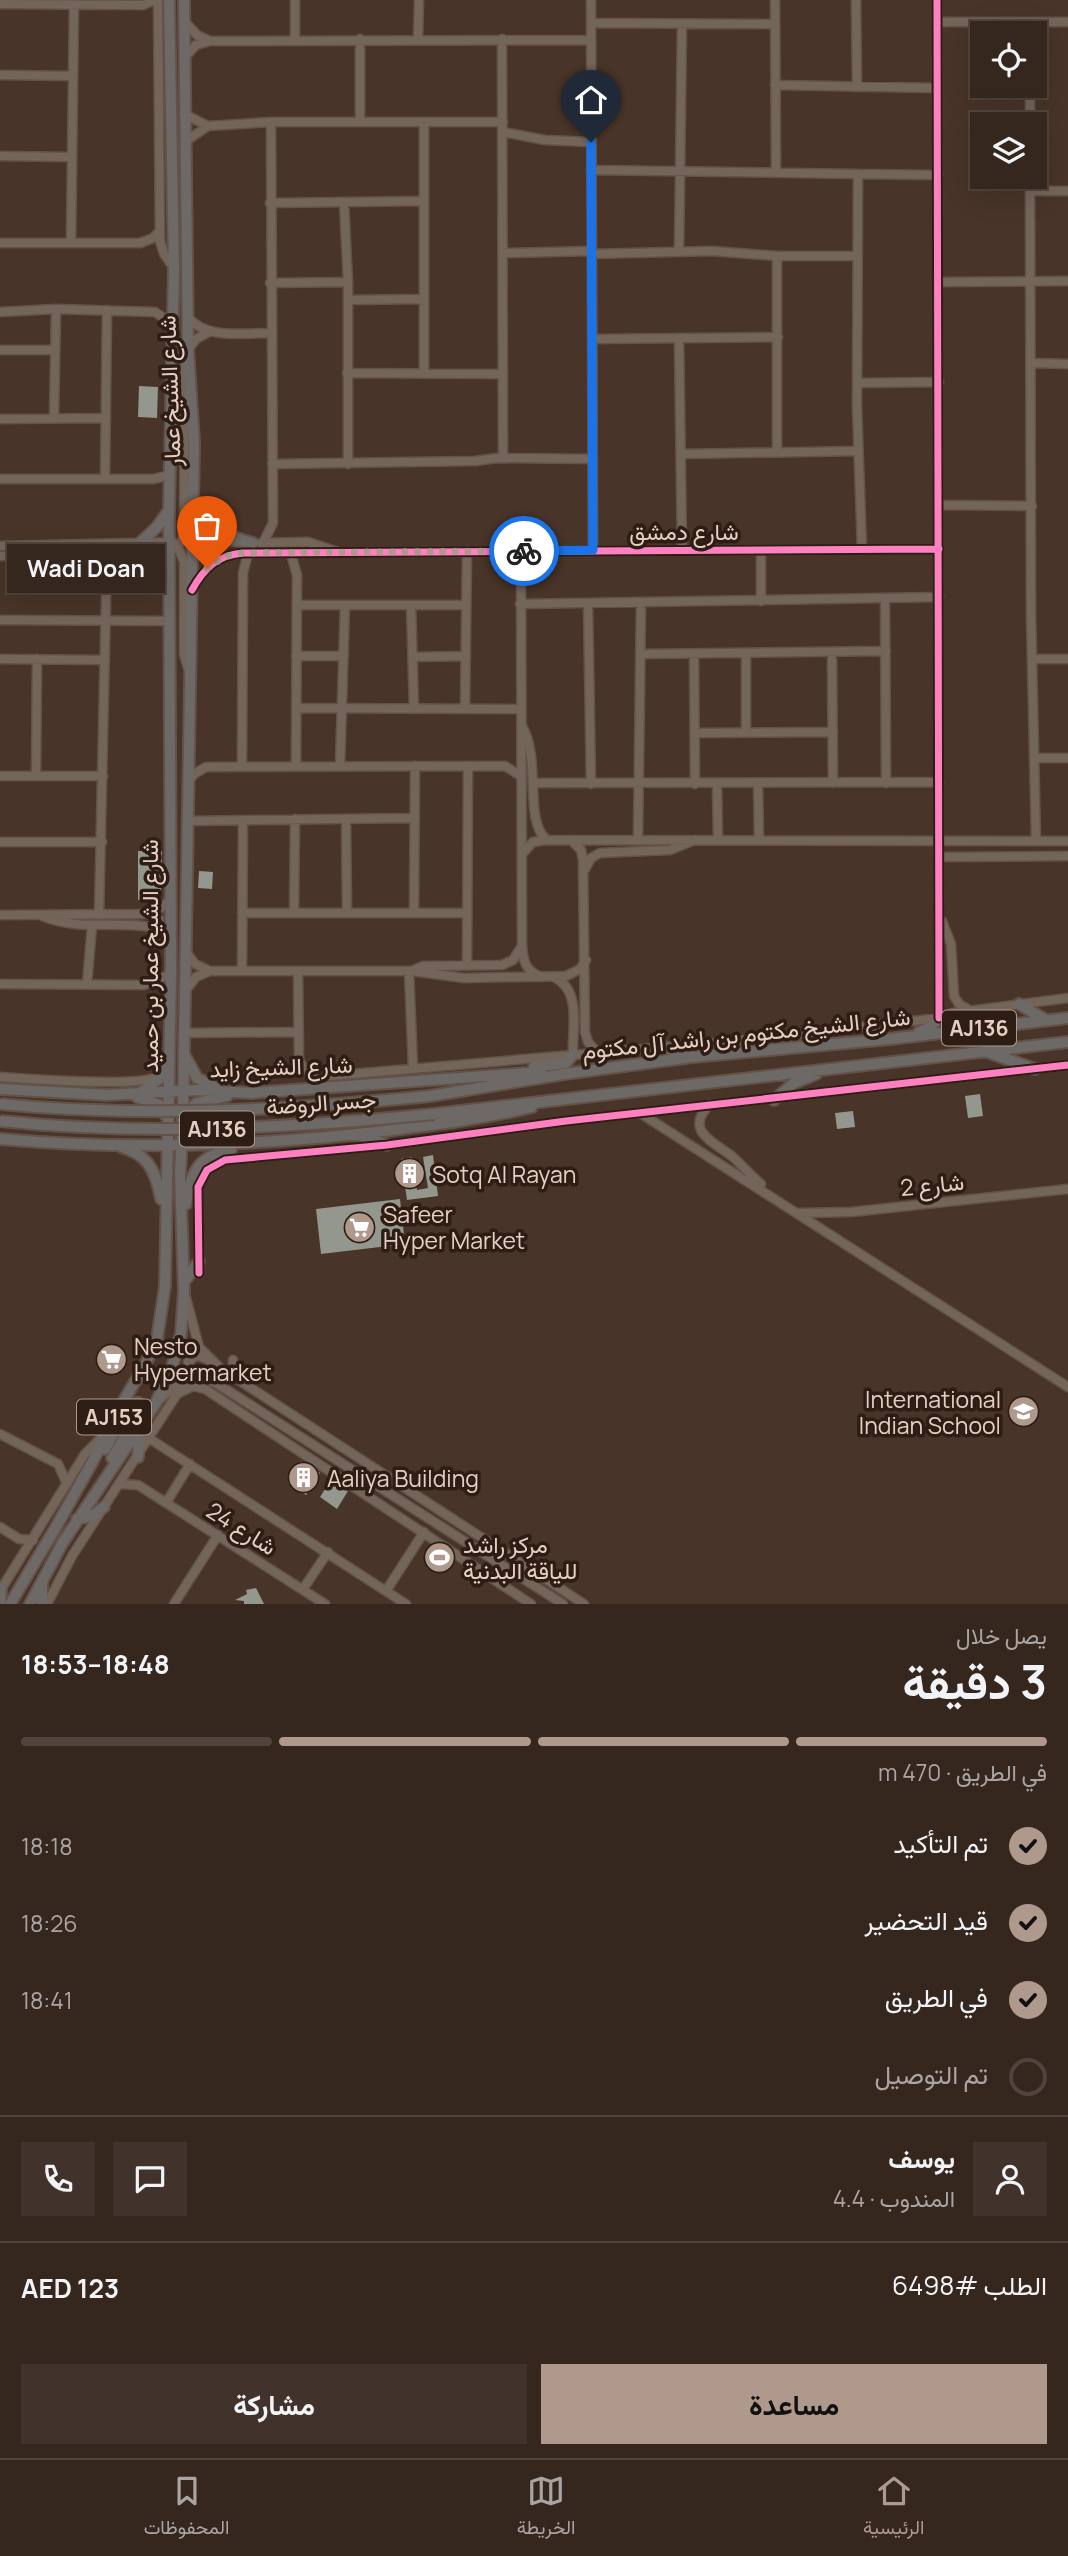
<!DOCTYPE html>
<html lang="ar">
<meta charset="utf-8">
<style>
:root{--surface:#36271e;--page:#41332b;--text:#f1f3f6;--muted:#aaa5a4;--line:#50443c;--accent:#af998c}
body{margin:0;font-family:Manrope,Vazirmatn,sans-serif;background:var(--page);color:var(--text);direction:rtl;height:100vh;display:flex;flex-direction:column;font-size:26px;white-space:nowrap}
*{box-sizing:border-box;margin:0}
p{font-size:23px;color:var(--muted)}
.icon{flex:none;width:38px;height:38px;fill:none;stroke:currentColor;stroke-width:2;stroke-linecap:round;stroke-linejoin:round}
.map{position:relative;height:1604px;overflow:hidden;direction:ltr}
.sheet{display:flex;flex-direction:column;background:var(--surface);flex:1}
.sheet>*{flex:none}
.tools{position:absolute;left:970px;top:21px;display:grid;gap:14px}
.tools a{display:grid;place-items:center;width:77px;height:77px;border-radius:0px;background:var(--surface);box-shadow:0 7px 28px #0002,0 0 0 2px var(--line);font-size:35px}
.pin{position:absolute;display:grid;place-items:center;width:60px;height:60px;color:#fff;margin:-72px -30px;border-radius:50% 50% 50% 0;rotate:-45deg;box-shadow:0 0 7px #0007}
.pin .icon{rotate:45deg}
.courier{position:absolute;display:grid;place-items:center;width:70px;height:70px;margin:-35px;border:5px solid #1a73e8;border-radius:50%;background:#fff;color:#222;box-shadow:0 2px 9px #0007}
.bubble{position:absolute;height:49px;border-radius:0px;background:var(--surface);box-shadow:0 7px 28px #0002,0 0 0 2px var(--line);font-size:23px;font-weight:700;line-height:49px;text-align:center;direction:rtl}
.headline em{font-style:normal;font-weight:700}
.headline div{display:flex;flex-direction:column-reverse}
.headline{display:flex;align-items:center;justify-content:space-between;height:119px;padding:0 21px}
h1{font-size:46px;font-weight:700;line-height:52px}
.bar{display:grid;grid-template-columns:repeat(4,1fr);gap:10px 7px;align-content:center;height:84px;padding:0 21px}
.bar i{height:9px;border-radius:5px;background:var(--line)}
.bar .on{background:var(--accent)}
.bar p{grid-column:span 4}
.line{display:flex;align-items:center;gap:18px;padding:0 21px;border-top:2px solid var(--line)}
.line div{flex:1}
.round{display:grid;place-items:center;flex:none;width:74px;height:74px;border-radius:0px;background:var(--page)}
ol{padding:0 21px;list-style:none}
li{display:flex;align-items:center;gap:21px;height:77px}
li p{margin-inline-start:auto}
li .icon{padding:7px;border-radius:50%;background:var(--accent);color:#111;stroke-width:4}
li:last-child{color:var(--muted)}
li i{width:38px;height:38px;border:4px solid var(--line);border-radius:50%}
.action{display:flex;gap:14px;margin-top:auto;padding:14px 21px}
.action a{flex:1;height:80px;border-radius:0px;background:var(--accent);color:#111;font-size:28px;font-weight:700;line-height:80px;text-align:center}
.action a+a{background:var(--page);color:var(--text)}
.menu{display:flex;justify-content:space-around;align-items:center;height:98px;border-top:2px solid var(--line);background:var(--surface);font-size:19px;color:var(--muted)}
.menu a{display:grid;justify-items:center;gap:4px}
.menu .on{color:var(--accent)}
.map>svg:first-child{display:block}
.building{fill:#93978d}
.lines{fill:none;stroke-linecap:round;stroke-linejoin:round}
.minor-casing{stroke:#645248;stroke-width:11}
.major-casing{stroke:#645248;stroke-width:14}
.minor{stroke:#74655b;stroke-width:8}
.major{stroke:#6d6966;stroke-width:10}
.major-bridge-casing{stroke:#645248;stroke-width:14;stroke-linecap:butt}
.major-bridge{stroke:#6d6966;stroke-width:10}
.cycleway-casing{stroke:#2e1d14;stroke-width:11}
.cycleway{stroke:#ff80c0;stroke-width:7}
.done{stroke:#af998c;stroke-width:7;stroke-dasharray:0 12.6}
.route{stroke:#1a73e8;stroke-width:9}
.labels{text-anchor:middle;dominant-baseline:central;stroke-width:7;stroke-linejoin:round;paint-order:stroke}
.shield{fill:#2e1d14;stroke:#af9a8e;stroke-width:2}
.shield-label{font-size:21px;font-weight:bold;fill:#e6cfc2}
.street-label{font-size:23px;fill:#e6cfc2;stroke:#2e1d14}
.poi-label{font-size:23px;fill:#e6cfc2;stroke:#2e1d14;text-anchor:start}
</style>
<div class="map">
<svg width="1068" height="1604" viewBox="0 0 1068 1604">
<rect width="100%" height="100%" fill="#483428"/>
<path class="building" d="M 139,386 L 158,387 L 157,418 L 138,417 Z
M 138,851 L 162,851 L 161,894 L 155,900 L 138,900 Z
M 199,871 L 213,872 L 212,889 L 198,888 Z
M 980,1094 L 983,1116 L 968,1118 L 965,1096 Z
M 853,1111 L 855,1127 L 837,1129 L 835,1113 Z
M 433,1155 L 438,1196 L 407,1200 L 401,1159 L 412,1157 L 417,1190 L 428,1188 L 423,1157 Z
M 400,1199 L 405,1244 L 321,1254 L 316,1209 Z
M 301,1461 L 320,1473 L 306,1495 L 288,1483 Z
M 331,1480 L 348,1491 L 337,1509 L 320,1497 Z
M 256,1588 L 264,1604 L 244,1604 L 244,1601 L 235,1600 L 247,1594 L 246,1590 Z"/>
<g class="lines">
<defs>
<path id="minor" d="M 158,0 L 160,241 L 164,254 L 174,268
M 295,0 L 295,39
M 591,0 L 593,550
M 775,0 L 776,172
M 856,0 L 857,87
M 937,0 L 939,1018
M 0,4 L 143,5 L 155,0
M 185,22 L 197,35 L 210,41
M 937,22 L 1068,22
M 591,23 L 775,24
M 418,39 L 419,0
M 502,39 L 503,458
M 185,57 L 196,45 L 210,41 L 591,40
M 0,75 L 73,76
M 775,85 L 937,88
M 1030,86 L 1030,124
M 184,114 L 208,126
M 360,122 L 360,39
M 503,132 L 545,140 L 591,142
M 186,141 L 208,126 L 271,122 L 503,122
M 0,156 L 71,157
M 591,170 L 858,174
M 1030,177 L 1031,614 L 1036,841
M 1030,191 L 1068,191
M 344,202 L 348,282 L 348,464
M 270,203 L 424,201
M 0,243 L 140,243 L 153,238 L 160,231
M 71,243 L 74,5
M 679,252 L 682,24
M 503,253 L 591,251
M 591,254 L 712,251 L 777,256 L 857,256
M 777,256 L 777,452
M 938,282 L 1068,281
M 270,283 L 348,282
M 348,300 L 423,299
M 0,312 L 56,309 L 155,312 L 173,324
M 187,316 C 205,340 243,333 270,333
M 679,338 L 682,550
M 592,339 L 778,337
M 189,348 L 196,339 L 209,332
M 0,350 L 55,350
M 1032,363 L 1068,364
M 347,373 L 503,374
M 424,373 L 424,122
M 857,383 L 939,382
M 54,418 L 56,309
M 0,419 L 106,418
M 681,454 L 858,451
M 272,464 L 475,461 L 497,458 L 593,459
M 0,479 L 153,479 L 170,475
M 105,479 L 107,310
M 939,505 L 1032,506
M 193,516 L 217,539 L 245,543
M 217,539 L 207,541 L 202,548 L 206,556 L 220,557
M 261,543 L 308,542 L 338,552
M 263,543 L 273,523 L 271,122
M 0,546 L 173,542 L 179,549 L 184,562 L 184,654 L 188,668
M 761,550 L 761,601
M 862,550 L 857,407 L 858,174 L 938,175
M 521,551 L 522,945 C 523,960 525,972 542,977
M 494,552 L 521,572 L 540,550
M 291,554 L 297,575 L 296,766
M 0,556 L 157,554 C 172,553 183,547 184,530 L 185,364
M 192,590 C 204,568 218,555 243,553 L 939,549
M 885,598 L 886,783
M 588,603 L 591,784
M 520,604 L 939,597
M 297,605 L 466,605
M 411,605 L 414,709
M 0,620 L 170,621
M 832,652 L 833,783
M 746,653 L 746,732
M 641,654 L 886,651
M 694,654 L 695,784
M 296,656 L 344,656
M 413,657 L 466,656
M 0,659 L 105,660
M 1034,659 L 1068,659
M 296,708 L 521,709
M 465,709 L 467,551
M 522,726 C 542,761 523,821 547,840
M 695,733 L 833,732
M 1035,758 L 1068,758
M 340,766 L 345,605
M 242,767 L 243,573 L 248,553
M 0,776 L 103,776
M 36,776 L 37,659
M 189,781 L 194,774 L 206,767 L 505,766 L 521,776
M 534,783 L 939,782
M 717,784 L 718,839
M 758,784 L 759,838
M 346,819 L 347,912
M 187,821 L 415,818
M 638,839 L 641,602
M 571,840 L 581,850 L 583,859 L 585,1032 L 588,1042 L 597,1052
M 0,842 L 102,842
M 522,854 L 533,842 L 547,840 L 1068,841
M 940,857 L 1068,856
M 585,869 L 591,858 L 600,853 L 670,850 L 695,840
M 294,912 L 295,819
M 414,912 L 415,766
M 242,913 L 467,913
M 0,915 L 147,914 L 160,909 L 171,899
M 99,915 L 107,554
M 42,916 C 78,931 114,921 151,927 L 157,924 L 159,919 L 151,913
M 942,921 L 951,944 L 954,996 L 959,1004 L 969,1010
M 186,952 L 195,964 L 210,971
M 467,966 L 468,766
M 242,971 L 243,820
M 298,971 L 299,1060 L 305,1071 L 317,1077 L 759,1039 L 939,1018 L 953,1013 L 1068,998
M 409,971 L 413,1068
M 412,971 L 423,966 L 502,965 L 513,960 L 522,946
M 554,977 C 582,990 572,1028 573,1054
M 0,984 L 144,985 L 171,974
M 87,984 L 92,926
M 185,991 L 196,977 L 210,971 L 412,971 L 464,978 L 566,976 L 580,969 L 586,960
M 183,1033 L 299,1032
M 0,1077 C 26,1079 139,1087 156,1077
M 710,1104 C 683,1131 714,1142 733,1157 C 743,1166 751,1176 761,1184
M 640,1113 L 1068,1387
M 800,1213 L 851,1212 L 1068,1189
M 199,1273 L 198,1187 L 207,1170 L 225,1160 L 387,1145 L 566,1121 L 1068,1065
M 186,1298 L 199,1347 L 220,1368 L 584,1604
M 233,1360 L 234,1379
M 204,1374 L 193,1372 L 188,1362 L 197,1355 L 208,1360
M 158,1401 C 176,1385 191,1371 216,1383 L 563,1604
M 0,1434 L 58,1464 L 67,1484
M 150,1439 L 406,1604
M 120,1484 L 138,1485 L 325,1604
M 166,1503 L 190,1464
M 0,1527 L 19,1539 L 33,1540
M 303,1589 L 328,1552
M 0,1591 L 85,1454 L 106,1433
M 386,1591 L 424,1532
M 47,1604 L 72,1556 L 177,1394 L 193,1386 L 205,1389 L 531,1604
M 174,1604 L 218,1535"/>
<path id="major" d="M 194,502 C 206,525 228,537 253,543
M 141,542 L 157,527 L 169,510
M 138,554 L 153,562 L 169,582
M 1019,1004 L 1044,1019
M 919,1032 L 931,1027 L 939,1018
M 661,1046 L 689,1056
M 990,1053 L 1035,1069
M 185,1056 L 197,1078 L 216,1088
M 534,1067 L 566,1063 L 573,1054
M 0,1089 L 107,1095 L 196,1090 L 251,1093 L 542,1072
M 141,1092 L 159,1079 L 166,1059
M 430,1096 L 564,1074 L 692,1057 L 890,1039 L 1068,1018
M 137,1097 L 159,1105 L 166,1116
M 774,1100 L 794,1083 L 816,1074
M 434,1114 L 1068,1042
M 183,1116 L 197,1103 L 227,1096
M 185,1126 L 197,1135 L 221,1142
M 356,1134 L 387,1145
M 0,1139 C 123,1150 246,1146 368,1133 C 423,1126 478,1120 532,1107
M 121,1147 C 149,1154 156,1173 161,1199
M 186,1204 C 192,1172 197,1156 231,1150
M 184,1282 L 199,1261
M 105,1449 L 128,1407 L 130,1404 L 138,1403 L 141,1410 L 112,1458
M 138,1457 L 139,1430
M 77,1519 L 92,1516 L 104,1507
M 0,1603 L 1,1589
M 10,1604 L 56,1527 L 94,1459 L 116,1414 L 146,1363 L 157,1339 L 165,1286 L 171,974 L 169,510 L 174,268 L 169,0
M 30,1604 L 63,1542 L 156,1403 L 173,1364 L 181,1334 L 184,1290 L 180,1174 L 183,1116 L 194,442 L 188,349 L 184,0
M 42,1604 L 42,1582"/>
</defs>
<use href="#minor" class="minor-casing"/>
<use href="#major" class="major-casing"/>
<use href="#minor" class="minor"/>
<use href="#major" class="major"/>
<defs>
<path id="major-bridge" d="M 0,1104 C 144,1118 287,1110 430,1096
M 0,1121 C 145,1136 290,1128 434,1114"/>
</defs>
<use href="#major-bridge" class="major-bridge-casing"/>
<use href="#major-bridge" class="major-bridge"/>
<defs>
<path id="cycleway" d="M 937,0 L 939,1018
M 192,590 C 204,568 218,555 243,553 L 939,549
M 199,1273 L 198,1187 L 207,1170 L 225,1160 L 387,1145 L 566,1121 L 1068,1065"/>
</defs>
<use href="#cycleway" class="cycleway-casing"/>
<use href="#cycleway" class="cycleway"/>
</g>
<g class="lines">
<path class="done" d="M 207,568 L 226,556 L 243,553 L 524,551"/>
<path class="route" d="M 524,551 L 593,550 L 591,142"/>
</g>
<defs>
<symbol id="building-disc" viewBox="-11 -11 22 22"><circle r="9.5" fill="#af998c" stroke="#2e1d14"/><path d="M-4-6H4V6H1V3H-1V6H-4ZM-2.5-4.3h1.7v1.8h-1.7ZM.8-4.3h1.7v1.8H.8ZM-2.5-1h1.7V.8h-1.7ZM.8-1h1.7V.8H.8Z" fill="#fff"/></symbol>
<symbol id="supermarket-disc" viewBox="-11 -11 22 22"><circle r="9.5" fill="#af998c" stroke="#2e1d14"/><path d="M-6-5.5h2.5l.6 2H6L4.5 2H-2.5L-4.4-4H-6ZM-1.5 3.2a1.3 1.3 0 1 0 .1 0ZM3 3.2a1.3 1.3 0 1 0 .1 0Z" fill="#fff"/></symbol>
<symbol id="school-disc" viewBox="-11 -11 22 22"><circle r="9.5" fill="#af998c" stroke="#2e1d14"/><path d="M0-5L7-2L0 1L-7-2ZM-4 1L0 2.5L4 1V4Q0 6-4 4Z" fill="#fff"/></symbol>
<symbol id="stadium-disc" viewBox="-11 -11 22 22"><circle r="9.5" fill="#af998c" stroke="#2e1d14"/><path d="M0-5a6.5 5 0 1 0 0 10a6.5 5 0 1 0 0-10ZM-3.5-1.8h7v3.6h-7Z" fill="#fff"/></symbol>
</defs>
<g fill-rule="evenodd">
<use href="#building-disc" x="392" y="1156" width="35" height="35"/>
<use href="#supermarket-disc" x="342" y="1210" width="35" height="35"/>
<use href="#supermarket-disc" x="94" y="1342" width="35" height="35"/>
<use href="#school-disc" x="1006" y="1394" width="35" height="35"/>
<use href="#building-disc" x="286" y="1460" width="35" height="35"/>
<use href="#stadium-disc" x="422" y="1540" width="35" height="35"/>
</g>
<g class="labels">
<g class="shield">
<rect x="942" y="1010.5" width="74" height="35" rx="5"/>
<rect x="180" y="1111.5" width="74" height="35" rx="5"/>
<rect x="77" y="1399.5" width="74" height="35" rx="5"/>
</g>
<g class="shield-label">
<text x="979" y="1028">AJ136</text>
<text x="217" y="1129">AJ136</text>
<text x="114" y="1417">AJ153</text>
</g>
<g class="street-label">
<text transform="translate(169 391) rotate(-92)">شارع الشيخ عمار</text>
<text x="684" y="531">شارع دمشق</text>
<text transform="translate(149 956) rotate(-90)">شارع الشيخ عمار بن حميد</text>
<text transform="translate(746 1033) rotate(-6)">شارع الشيخ مكتوم بن راشد آل مكتوم</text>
<text transform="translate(281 1066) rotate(-2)">شارع الشيخ زايد</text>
<text transform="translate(321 1102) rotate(-4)">جسر الروضة</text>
<text transform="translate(932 1184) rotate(-6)">شارع 2</text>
<text transform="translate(242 1528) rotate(32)">شارع 24</text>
</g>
<g class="poi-label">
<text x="432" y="1174">Sotq Al Rayan</text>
<text x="383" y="1214">Safeer<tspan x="383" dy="26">Hyper Market</tspan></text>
<text x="134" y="1346">Nesto<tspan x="134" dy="26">Hypermarket</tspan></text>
<text x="1001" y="1399" text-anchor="end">International<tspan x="1001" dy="26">Indian School</tspan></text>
<text x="327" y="1478">Aaliya Building</text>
<text x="463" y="1544">مركز راشد<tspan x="463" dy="26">للياقة البدنية</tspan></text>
</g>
</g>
</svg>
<div class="tools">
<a><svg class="icon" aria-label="locate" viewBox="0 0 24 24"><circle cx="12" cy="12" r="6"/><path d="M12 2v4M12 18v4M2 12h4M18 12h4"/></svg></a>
<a><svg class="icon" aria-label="layers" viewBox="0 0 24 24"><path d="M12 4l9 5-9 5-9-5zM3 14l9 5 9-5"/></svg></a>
</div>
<div class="pin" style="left:207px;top:568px;background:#ea580c"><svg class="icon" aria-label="bag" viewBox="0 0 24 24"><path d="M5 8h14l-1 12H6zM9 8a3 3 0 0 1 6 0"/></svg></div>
<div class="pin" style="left:591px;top:142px;background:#1f2937"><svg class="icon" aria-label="home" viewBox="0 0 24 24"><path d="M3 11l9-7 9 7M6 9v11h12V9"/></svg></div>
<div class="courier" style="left:524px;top:551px"><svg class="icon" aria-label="bike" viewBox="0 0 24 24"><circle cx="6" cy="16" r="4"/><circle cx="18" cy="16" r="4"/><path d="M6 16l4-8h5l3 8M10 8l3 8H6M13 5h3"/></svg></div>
<div class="bubble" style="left:7px;top:544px;width:158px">Wadi Doan</div>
</div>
<section class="sheet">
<div class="headline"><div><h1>3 دقيقة</h1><p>يصل خلال</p></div><em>18:48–18:53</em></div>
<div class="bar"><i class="on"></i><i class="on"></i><i class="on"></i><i></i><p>في الطريق · 470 m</p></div>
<ol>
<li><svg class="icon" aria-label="check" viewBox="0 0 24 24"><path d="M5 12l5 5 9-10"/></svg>تم التأكيد<p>18:18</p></li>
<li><svg class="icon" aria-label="check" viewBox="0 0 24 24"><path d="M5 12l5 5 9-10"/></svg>قيد التحضير<p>18:26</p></li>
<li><svg class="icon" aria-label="check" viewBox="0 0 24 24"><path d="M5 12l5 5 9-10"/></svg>في الطريق<p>18:41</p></li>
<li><i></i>تم التوصيل</li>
</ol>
<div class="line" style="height:126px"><a class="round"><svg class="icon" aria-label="person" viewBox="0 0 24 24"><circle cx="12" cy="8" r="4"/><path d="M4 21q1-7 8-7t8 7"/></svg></a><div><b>يوسف</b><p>المندوب · 4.4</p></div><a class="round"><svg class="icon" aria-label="chat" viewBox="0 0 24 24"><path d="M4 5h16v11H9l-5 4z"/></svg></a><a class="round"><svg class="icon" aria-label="phone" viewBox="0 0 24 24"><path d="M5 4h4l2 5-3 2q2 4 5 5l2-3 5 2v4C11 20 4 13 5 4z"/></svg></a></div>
<div class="line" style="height:91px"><div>الطلب #6498</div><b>AED 123</b></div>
<div class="action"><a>مساعدة</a><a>مشاركة</a></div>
</section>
<nav class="menu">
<a class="on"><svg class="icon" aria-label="home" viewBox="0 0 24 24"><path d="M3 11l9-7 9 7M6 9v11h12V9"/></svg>الرئيسية</a>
<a><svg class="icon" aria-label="map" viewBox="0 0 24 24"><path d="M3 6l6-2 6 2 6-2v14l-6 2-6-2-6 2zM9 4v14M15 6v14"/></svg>الخريطة</a>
<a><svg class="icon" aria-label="saved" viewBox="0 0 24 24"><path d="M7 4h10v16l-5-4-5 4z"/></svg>المحفوظات</a>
</nav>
